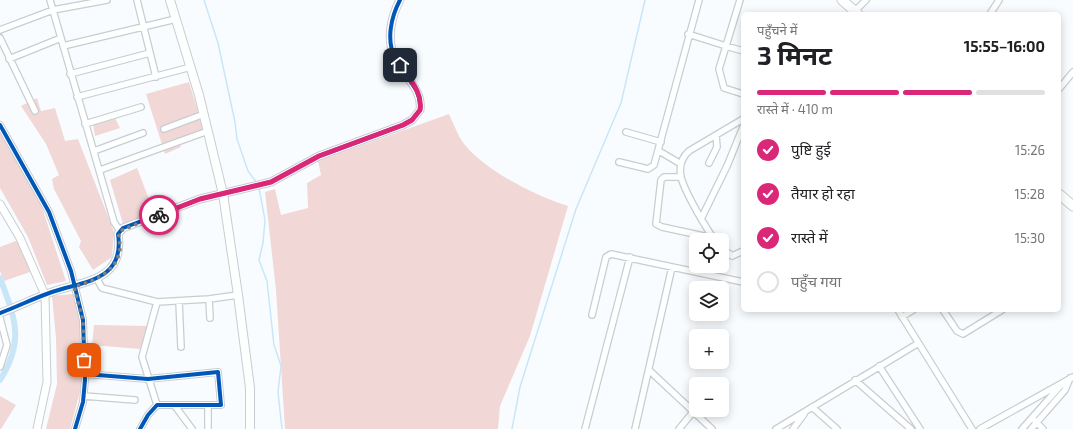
<!DOCTYPE html>
<html lang="hi">
<meta charset="utf-8">
<style>
:root{--surface:#fff;--page:#f2f2f2;--text:#202124;--muted:#757577;--line:#e0e0e0;--accent:#db2777}
body{margin:0;font-family:"Exo 2","Noto Sans Devanagari",sans-serif;background:var(--page);color:var(--text);height:100vh;display:flex;flex-direction:column;font-size:15px;white-space:nowrap}
*{box-sizing:border-box;margin:0}
p{font-size:13px;color:var(--muted)}
.icon{flex:none;width:22px;height:22px;fill:none;stroke:currentColor;stroke-width:2;stroke-linecap:round;stroke-linejoin:round}
.map{position:relative;flex:1;overflow:hidden}
.side{position:absolute;left:741px;top:12px;width:320px;height:300px;display:flex;flex-direction:column;background:var(--surface);border-radius:6px;box-shadow:0 2px 10px #0003}
.side>*{flex:none}
.tools{position:absolute;left:689px;top:233px;display:grid;gap:8px}
.tools a{display:grid;place-items:center;width:40px;height:40px;border-radius:6px;background:var(--surface);box-shadow:0 2px 10px #0003;font-size:20px}
.pin{position:absolute;display:grid;place-items:center;width:34px;height:34px;color:#fff;margin:-17px;border-radius:8px;box-shadow:0 2px 6px #0006}
.courier{position:absolute;display:grid;place-items:center;width:40px;height:40px;margin:-20px;border:3px solid #db2777;border-radius:50%;background:#fff;color:#222;box-shadow:0 1px 5px #0007}
.summary em{font-style:normal;font-weight:700}
.summary div{display:flex;flex-direction:column-reverse}
.summary{display:flex;align-items:center;justify-content:space-between;height:68px;padding:0 16px}
h1{font-size:26px;font-weight:700;line-height:30px}
.bar{display:grid;grid-template-columns:repeat(4,1fr);gap:6px 4px;align-content:center;height:48px;padding:0 16px}
.bar i{height:5px;border-radius:3px;background:var(--line)}
.bar .current{background:var(--accent)}
.bar p{grid-column:span 4}
ol{padding:0 16px;list-style:none}
li{display:flex;align-items:center;gap:12px;height:44px}
li p{margin-inline-start:auto}
li .icon{padding:4px;border-radius:50%;background:var(--accent);color:#fff;stroke-width:4}
li:last-child{color:var(--muted)}
li i{width:22px;height:22px;border:2px solid var(--line);border-radius:50%}
.map>svg:first-child{display:block}
.green{fill:#f1d8d6}
.lines{fill:none;stroke-linecap:round;stroke-linejoin:round}
.stream{stroke:#c9e6f9;stroke-width:1.5}
.canal{stroke:#c9e6f9;stroke-width:6}
.minor-casing{stroke:#c9cdd1;stroke-width:8}
.tertiary-casing{stroke:#c9cdd1;stroke-width:9}
.secondary-casing{stroke:#c9cdd1;stroke-width:10}
.primary-casing{stroke:#c9cdd1;stroke-width:11}
.minor{stroke:#feffff;stroke-width:5.5}
.tertiary{stroke:#feffff;stroke-width:7}
.secondary{stroke:#feffff;stroke-width:8}
.primary{stroke:#feffff;stroke-width:9}
.cycleway-casing{stroke:#fff;stroke-width:6}
.cycleway{stroke:#0057b8;stroke-width:4}
.done{stroke:#7a8084;stroke-width:4;stroke-dasharray:0 7.2}
.route{stroke:#db2777;stroke-width:5}
</style>
<div class="map">
<svg width="1073" height="429" viewBox="0 0 1073 429">
<rect width="100%" height="100%" fill="#f9fcfe"/>
<path class="green" d="M 189,82 L 204,131 L 178,141 L 181,147 L 165,154 L 146,94 Z
M 37,98 L 41,111 L 55,108 L 65,141 L 78,139 L 114,232 L 112,257 L 93,270 L 79,247 L 81,241 L 54,189 L 52,179 L 59,175 L 46,144 L 21,106 Z
M 449,114 C 454,124 458,137 465,145 C 486,171 536,196 568,206 L 530,336 L 500,406 L 498,429 L 285,429 L 276,290 L 265,192 L 275,189 L 281,215 L 308,208 L 307,183 L 321,175 L 318,161 Z
M 115,118 L 120,128 L 95,136 L 93,124 Z
M 0,131 L 39,198 L 66,281 L 47,285 L 28,237 L 0,188 Z
M 137,168 L 154,212 L 123,224 L 110,180 Z
M 21,239 L 33,271 L 4,281 L 0,271 L 0,247 Z
M 73,294 L 81,325 L 83,381 L 70,429 L 46,429 L 57,384 L 56,338 L 52,296 Z
M 94,325 L 148,326 L 140,349 L 92,345 Z
M 0,396 L 16,405 L 1,429 L 0,429 Z"/>
<g class="lines">
<path class="stream" d="M 204,0 L 218,43 L 235,122 L 237,139 L 248,171 L 257,183
M 259,188 L 265,220 L 263,243 L 259,260 L 267,281 L 274,345 L 281,366 L 278,392 L 282,429
M 512,429 L 520,387 L 576,209 L 621,103 L 645,0"/>
<path class="canal" d="M 0,278 C 15,318 25,341 0,380"/>
<defs>
<path id="minor" d="M 50,0 L 114,222 L 120,231
M 137,0 L 156,77
M 855,11 L 866,0
M 990,14 L 999,0
M 0,30 L 53,10 L 107,0
M 688,34 L 726,46 L 740,0
M 0,38 L 35,111
M 63,46 L 176,19
M 743,51 L 726,46 L 719,69 L 724,88 L 743,94
M 9,59 L 61,38
M 70,74 L 150,53
M 1059,89 L 1073,72
M 77,97 L 191,67
M 85,124 L 141,107
M 0,125 L 49,212 L 71,271 L 83,320 L 85,380 L 83,402 L 75,429
M 164,129 L 204,114
M 626,132 L 661,142
M 94,151 L 143,133
M 659,151 L 681,164
M 619,162 L 648,169 L 654,165 L 699,0
M 709,163 L 717,147 L 716,135
M 100,170 L 208,131
M 681,177 L 664,177 L 661,180 L 656,224 L 662,227 L 713,238
M 702,217 L 727,166 L 743,127
M 715,240 C 706,229 684,190 681,177 C 679,167 681,158 689,151 L 743,119
M 722,248 L 732,256 L 743,251
M 97,279 L 102,288 L 157,302 L 209,299 L 238,295
M 209,299 L 210,318
M 179,301 L 181,347
M 898,310 L 972,429
M 943,310 L 957,331 L 963,334 L 1002,310
M 592,315 L 606,257 L 611,254 L 743,282
M 902,317 L 913,310
M 0,318 L 7,345 L 0,367
M 879,366 L 920,429
M 650,371 L 712,429
M 85,374 L 148,379 L 218,372 L 221,405 L 157,405 L 148,415 L 140,429
M 855,380 L 911,429
M 84,396 L 135,400
M 157,405 L 142,357 L 157,302
M 175,406 L 192,429
M 812,407 L 837,429
M 1035,421 L 1043,429
M 208,429 L 208,405
M 585,429 L 630,257
M 635,429 L 672,267
M 679,429 L 693,412
M 776,429 L 917,344
M 793,429 L 804,414
M 980,429 L 1073,377
M 1022,429 L 1062,384
M 1031,429 L 1065,390 L 1070,378"/>
<path id="tertiary" d="M 0,204 L 20,238 L 45,295 L 47,382 L 37,429
M 0,313 C 17,307 34,298 52,292 C 84,281 125,281 118,234 L 123,228 L 200,199 L 271,182 L 319,156 L 403,125 L 412,120 L 420,110 C 423,89 403,76 395,58 C 386,40 391,17 400,0"/>
<path id="secondary" d="M 170,0 L 199,95 L 223,194 L 238,295 L 250,388 L 250,429"/>
<path id="primary" d="M 842,0 L 858,14
M 1059,194 L 1073,206"/>
</defs>
<use href="#minor" class="minor-casing"/>
<use href="#tertiary" class="tertiary-casing"/>
<use href="#secondary" class="secondary-casing"/>
<use href="#primary" class="primary-casing"/>
<use href="#minor" class="minor"/>
<use href="#tertiary" class="tertiary"/>
<use href="#secondary" class="secondary"/>
<use href="#primary" class="primary"/>
<defs>
<path id="cycleway" d="M 0,125 L 49,212 L 71,271 L 83,320 L 85,380 L 83,402 L 75,429
M 0,313 C 17,307 34,298 52,292 C 84,281 125,281 118,234 L 123,228 L 200,199 L 271,182 L 319,156 L 403,125 L 412,120 L 420,110 C 423,89 403,76 395,58 C 386,40 391,17 400,0
M 85,374 L 148,379 L 218,372 L 221,405 L 157,405 L 148,415 L 140,429"/>
</defs>
<use href="#cycleway" class="cycleway-casing"/>
<use href="#cycleway" class="cycleway"/>
</g>
<g class="lines">
<path class="done" d="M 84,360 L 83,320 L 74,287 C 93,281 117,273 120,249 C 121,243 117,237 120,231 L 159,215"/>
<path class="route" d="M 159,215 L 200,199 L 271,182 L 319,156 L 403,125 L 412,120 L 420,110 C 423,92 409,79 400,65"/>
</g>
</svg>
<div class="tools">
<a><svg class="icon" aria-label="locate" viewBox="0 0 24 24"><circle cx="12" cy="12" r="6"/><path d="M12 2v4M12 18v4M2 12h4M18 12h4"/></svg></a>
<a><svg class="icon" aria-label="layers" viewBox="0 0 24 24"><path d="M12 4l9 5-9 5-9-5zM3 14l9 5 9-5"/></svg></a>
<a>+</a>
<a>−</a>
</div>
<div class="pin" style="left:84px;top:360px;background:#ea580c"><svg class="icon" aria-label="bag" viewBox="0 0 24 24"><path d="M5 8h14l-1 12H6zM9 8a3 3 0 0 1 6 0"/></svg></div>
<div class="pin" style="left:400px;top:65px;background:#1f2937"><svg class="icon" aria-label="home" viewBox="0 0 24 24"><path d="M3 11l9-7 9 7M6 9v11h12V9"/></svg></div>
<div class="courier" style="left:159px;top:215px"><svg class="icon" aria-label="bike" viewBox="0 0 24 24"><circle cx="6" cy="16" r="4"/><circle cx="18" cy="16" r="4"/><path d="M6 16l4-8h5l3 8M10 8l3 8H6M13 5h3"/></svg></div>
<section class="side">
<div class="summary"><div><h1>3 मिनट</h1><p>पहुँचने में</p></div><em>15:55–16:00</em></div>
<div class="bar"><i class="current"></i><i class="current"></i><i class="current"></i><i></i><p>रास्ते में · 410 m</p></div>
<ol>
<li><svg class="icon" aria-label="check" viewBox="0 0 24 24"><path d="M5 12l5 5 9-10"/></svg>पुष्टि हुई<p>15:26</p></li>
<li><svg class="icon" aria-label="check" viewBox="0 0 24 24"><path d="M5 12l5 5 9-10"/></svg>तैयार हो रहा<p>15:28</p></li>
<li><svg class="icon" aria-label="check" viewBox="0 0 24 24"><path d="M5 12l5 5 9-10"/></svg>रास्ते में<p>15:30</p></li>
<li><i></i>पहुँच गया</li>
</ol>
</section>
</div>
